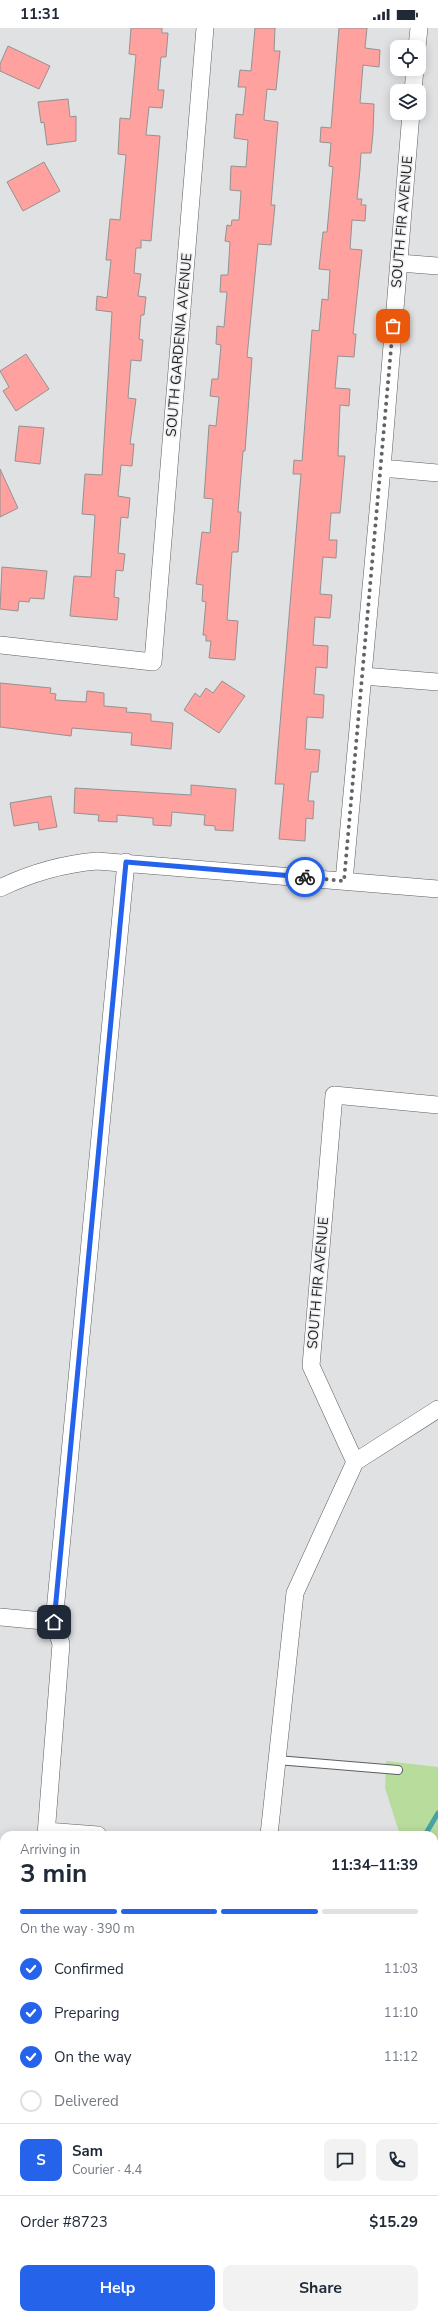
<!DOCTYPE html>
<meta charset="utf-8">
<style>
:root{--surface:#fff;--page:#f2f2f3;--text:#1f2937;--muted:#747a83;--line:#e0e1e3;--accent:#2563eb}
body{margin:0;font-family:"Nunito Sans",sans-serif;background:var(--page);color:var(--text);height:100vh;display:flex;flex-direction:column;font-size:15px;white-space:nowrap}
*{box-sizing:border-box;margin:0}
p{font-size:13px;color:var(--muted)}
.icon{flex:none;width:22px;height:22px;fill:none;stroke:currentColor;stroke-width:2;stroke-linecap:round;stroke-linejoin:round}
.map{position:relative;flex:1;overflow:hidden}
.details{position:absolute;left:0px;top:1803px;width:438px;height:488px;display:flex;flex-direction:column;background:var(--surface);border-radius:12px 12px 0 0;box-shadow:0 2px 10px #0003}
.details>*{flex:none}
.controls{position:absolute;left:390px;top:12px;display:grid;gap:8px}
.controls a{display:grid;place-items:center;width:36px;height:36px;border-radius:8px;background:var(--surface);box-shadow:0 2px 10px #0003;font-size:20px}
.pin{position:absolute;display:grid;place-items:center;width:34px;height:34px;color:#fff;margin:-17px;border-radius:8px;box-shadow:0 2px 6px #0006}
.courier{position:absolute;display:grid;place-items:center;width:40px;height:40px;margin:-20px;border:3px solid #2563eb;border-radius:50%;background:#fff;color:#222;box-shadow:0 1px 5px #0007}
.overview em{font-style:normal;font-weight:700}
.overview div{display:flex;flex-direction:column-reverse}
.overview{display:flex;align-items:center;justify-content:space-between;height:68px;padding:0 20px}
h1{font-size:26px;font-weight:700;line-height:30px}
.bar{display:grid;grid-template-columns:repeat(4,1fr);gap:6px 4px;align-content:center;height:48px;padding:0 20px}
.bar i{height:5px;border-radius:3px;background:var(--line)}
.bar .selected{background:var(--accent)}
.bar p{grid-column:span 4}
.line{display:flex;align-items:center;gap:10px;padding:0 20px;border-top:1px solid var(--line)}
.line div{flex:1}
.round{display:grid;place-items:center;flex:none;width:42px;height:42px;border-radius:8px;background:var(--page)}
ol{padding:0 20px;list-style:none}
li{display:flex;align-items:center;gap:12px;height:44px}
li p{margin-inline-start:auto}
li .icon{padding:4px;border-radius:50%;background:var(--accent);color:#fff;stroke-width:4}
li:last-child{color:var(--muted)}
li i{width:22px;height:22px;border:2px solid var(--line);border-radius:50%}
.button{display:flex;gap:8px;margin-top:auto;padding:8px 20px}
.button a{flex:1;height:46px;border-radius:8px;background:var(--accent);color:#fff;font-size:16px;font-weight:700;line-height:46px;text-align:center}
.button a+a{background:var(--page);color:var(--text)}
.status{display:flex;justify-content:space-between;align-items:center;height:28px;padding:0 20px;background:var(--surface);direction:ltr}
.status svg{height:11px;fill:currentColor}
.map>svg:first-child{display:block}
.green{fill:#b8dc9c}
.lines{fill:none;stroke-linecap:round;stroke-linejoin:round}
.stream{stroke:#47a1a5;stroke-width:5}
.building{fill:#ffa19f;stroke:#949292}
.lane-casing{stroke:#5d5e60;stroke-width:10}
.street-casing{stroke:#5d5e60;stroke-width:18}
.lane{stroke:#fff;stroke-width:8}
.street{stroke:#fff;stroke-width:17}
.done{stroke:#626364;stroke-width:4;stroke-dasharray:0 7.2}
.route{stroke:#2563eb;stroke-width:5}
.labels{text-anchor:middle;dominant-baseline:central;stroke-width:3;stroke-linejoin:round;paint-order:stroke}
.street-label{font-size:14px;fill:#1e1f1f;stroke:#eeeef0}
</style>
<div class="status"><b>11:31</b><svg viewBox="0 0 49 12"><path d="M0 12V9h3v3zM5 12V6h3v6zM10 12V3h3v9zM15 12V0h3v12zM26 1h20v11H26zM47 4h2v5h-2z"/></svg></div>
<div class="map">
<svg width="438" height="2291" viewBox="0 0 438 2291">
<rect width="100%" height="100%" fill="#e0e1e3"/>
<path class="green" d="M 386,1733 L 438,1739 L 438,1885 L 434,1880 L 434,1807 L 400,1807 L 385,1760 Z
M 438,2109 L 438,2235 L 434,2234 L 434,2113 Z"/>
<g class="lines">
<path class="stream" d="M 425,1807 L 438,1785
M 434,1898 L 438,1903
M 434,1979 L 438,1969
M 0,2054 L 4,2052
M 434,2057 L 438,2069 L 434,2094"/>
</g>
<path class="building" d="M 131,0 L 162,0 L 162,5 L 168,5 L 166,29 L 161,29 L 158,62 L 164,62 L 162,80 L 149,79 L 146,107 L 160,108 L 151,213 L 141,212 L 141,220 L 136,220 L 134,245 L 141,246 L 138,268 L 146,269 L 144,287 L 141,287 L 139,311 L 143,312 L 141,333 L 131,332 L 128,370 L 136,371 L 130,416 L 134,416 L 132,438 L 121,437 L 118,468 L 130,470 L 128,490 L 121,489 L 118,525 L 125,526 L 123,543 L 116,542 L 114,569 L 119,570 L 117,592 L 70,588 L 74,548 L 91,549 L 95,487 L 82,486 L 85,446 L 102,447 L 112,284 L 96,282 L 97,268 L 107,270 L 111,232 L 106,232 L 110,191 L 120,192 L 126,127 L 118,126 L 120,90 L 130,91 L 136,27 L 129,26 Z
M 255,0 L 275,0 L 274,23 L 280,23 L 276,62 L 267,61 L 264,92 L 278,94 L 271,177 L 275,177 L 271,217 L 258,216 L 247,329 L 252,330 L 245,423 L 243,423 L 238,484 L 241,484 L 238,524 L 232,524 L 227,592 L 238,593 L 235,632 L 209,630 L 211,613 L 206,613 L 206,607 L 203,607 L 206,574 L 202,573 L 203,557 L 196,556 L 202,504 L 210,505 L 213,471 L 204,470 L 209,397 L 216,398 L 219,369 L 210,368 L 212,351 L 218,351 L 221,317 L 216,316 L 217,298 L 224,299 L 227,264 L 220,264 L 221,247 L 228,247 L 230,214 L 225,213 L 227,197 L 231,198 L 232,192 L 239,192 L 241,163 L 230,162 L 231,138 L 246,139 L 248,112 L 234,110 L 236,86 L 243,87 L 246,59 L 238,59 L 240,42 L 251,43 Z
M 339,0 L 367,0 L 365,20 L 380,22 L 379,39 L 363,37 L 360,75 L 374,76 L 373,105 L 371,125 L 361,125 L 360,141 L 357,171 L 362,171 L 361,177 L 366,177 L 365,193 L 352,192 L 350,221 L 362,222 L 353,306 L 356,306 L 354,329 L 338,328 L 335,360 L 350,361 L 349,378 L 340,377 L 338,428 L 345,428 L 340,485 L 331,485 L 329,512 L 337,512 L 336,530 L 323,529 L 320,566 L 332,567 L 330,590 L 315,589 L 313,617 L 328,618 L 327,640 L 316,639 L 314,666 L 324,667 L 323,690 L 307,689 L 305,721 L 320,722 L 318,744 L 311,744 L 308,773 L 314,773 L 313,791 L 306,790 L 305,813 L 279,811 L 284,756 L 275,756 L 301,446 L 293,446 L 294,432 L 302,433 L 312,302 L 319,303 L 322,271 L 328,272 L 330,242 L 319,241 L 323,204 L 327,204 L 333,139 L 329,138 L 331,115 L 320,114 L 321,99 L 331,100 Z
M 8,18 L 50,38 L 39,61 L 0,43 L 0,36 Z
M 68,71 L 70,89 L 76,88 L 76,113 L 47,117 L 44,94 L 41,95 L 38,74 Z
M 44,134 L 60,163 L 23,183 L 7,154 Z
M 26,326 L 49,361 L 16,383 L 3,363 L 9,359 L 0,343 Z
M 19,398 L 44,400 L 40,436 L 15,433 Z
M 0,441 L 18,480 L 0,489 Z
M 2,539 L 47,543 L 44,571 L 30,570 L 29,574 L 19,573 L 18,583 L 0,581 Z
M 222,653 L 245,668 L 219,705 L 184,682 L 195,665 L 200,669 L 206,660 L 213,665 Z
M 0,655 L 51,660 L 50,665 L 56,666 L 55,672 L 86,674 L 87,663 L 104,665 L 104,678 L 127,680 L 126,684 L 151,686 L 151,693 L 173,695 L 171,721 L 131,717 L 132,705 L 72,700 L 71,708 L 0,699 Z
M 191,757 L 236,761 L 233,803 L 215,802 L 215,798 L 204,797 L 205,787 L 172,784 L 171,798 L 153,797 L 153,790 L 117,787 L 117,794 L 98,793 L 99,787 L 74,785 L 75,760 L 191,767 Z
M 51,768 L 57,799 L 39,802 L 38,794 L 14,798 L 10,775 Z"/>
<g class="lines">
<defs>
<path id="lane" d="M 277,1732 L 398,1742"/>
<path id="street" d="M 417,19 L 419,0
M 413,63 L 415,41
M 399,235 L 438,238
M 382,440 L 438,445
M 0,617 L 153,634 L 205,0
M 363,648 L 438,654
M 344,853 L 382,440 L 411,85
M 0,860 C 31,845 62,836 97,833 L 438,861
M 355,1434 L 311,1338 L 334,1067 L 438,1077
M 0,1589 L 54,1594
M 46,1803 L 98,1807
M 46,1807 L 61,1616 L 54,1594 L 126,834
M 269,1807 L 295,1565 L 355,1434 L 438,1381
M 0,1935 L 4,1935"/>
</defs>
<use href="#lane" class="lane-casing"/>
<use href="#street" class="street-casing"/>
<use href="#lane" class="lane"/>
<use href="#street" class="street"/>
</g>
<g class="lines">
<path class="done" d="M 305,849 L 344,853 L 393,298"/>
<path class="route" d="M 54,1594 L 126,834 L 305,849"/>
</g>
<g class="labels">
<g class="street-label">
<text transform="translate(402 194) rotate(-85)">SOUTH FIR AVENUE</text>
<text transform="translate(179 317) rotate(-85)">SOUTH GARDENIA AVENUE</text>
<text transform="translate(318 1255) rotate(-85)">SOUTH FIR AVENUE</text>
</g>
</g>
</svg>
<div class="controls">
<a><svg class="icon" aria-label="locate" viewBox="0 0 24 24"><circle cx="12" cy="12" r="6"/><path d="M12 2v4M12 18v4M2 12h4M18 12h4"/></svg></a>
<a><svg class="icon" aria-label="layers" viewBox="0 0 24 24"><path d="M12 4l9 5-9 5-9-5zM3 14l9 5 9-5"/></svg></a>
</div>
<div class="pin" style="left:393px;top:298px;background:#ea580c"><svg class="icon" aria-label="bag" viewBox="0 0 24 24"><path d="M5 8h14l-1 12H6zM9 8a3 3 0 0 1 6 0"/></svg></div>
<div class="pin" style="left:54px;top:1594px;background:#1f2937"><svg class="icon" aria-label="home" viewBox="0 0 24 24"><path d="M3 11l9-7 9 7M6 9v11h12V9"/></svg></div>
<div class="courier" style="left:305px;top:849px"><svg class="icon" aria-label="bike" viewBox="0 0 24 24"><circle cx="6" cy="16" r="4"/><circle cx="18" cy="16" r="4"/><path d="M6 16l4-8h5l3 8M10 8l3 8H6M13 5h3"/></svg></div>
<section class="details">
<div class="overview"><div><h1>3 min</h1><p>Arriving in</p></div><em>11:34–11:39</em></div>
<div class="bar"><i class="selected"></i><i class="selected"></i><i class="selected"></i><i></i><p>On the way · 390 m</p></div>
<ol>
<li><svg class="icon" aria-label="check" viewBox="0 0 24 24"><path d="M5 12l5 5 9-10"/></svg>Confirmed<p>11:03</p></li>
<li><svg class="icon" aria-label="check" viewBox="0 0 24 24"><path d="M5 12l5 5 9-10"/></svg>Preparing<p>11:10</p></li>
<li><svg class="icon" aria-label="check" viewBox="0 0 24 24"><path d="M5 12l5 5 9-10"/></svg>On the way<p>11:12</p></li>
<li><i></i>Delivered</li>
</ol>
<div class="line" style="height:72px"><b class="round" style="background:var(--accent);color:#fff">S</b><div><b>Sam</b><p>Courier · 4.4</p></div><a class="round"><svg class="icon" aria-label="chat" viewBox="0 0 24 24"><path d="M4 5h16v11H9l-5 4z"/></svg></a><a class="round"><svg class="icon" aria-label="phone" viewBox="0 0 24 24"><path d="M5 4h4l2 5-3 2q2 4 5 5l2-3 5 2v4C11 20 4 13 5 4z"/></svg></a></div>
<div class="line" style="height:52px"><div>Order #8723</div><b>$15.29</b></div>
<div class="button"><a>Help</a><a>Share</a></div>
</section>
</div>
